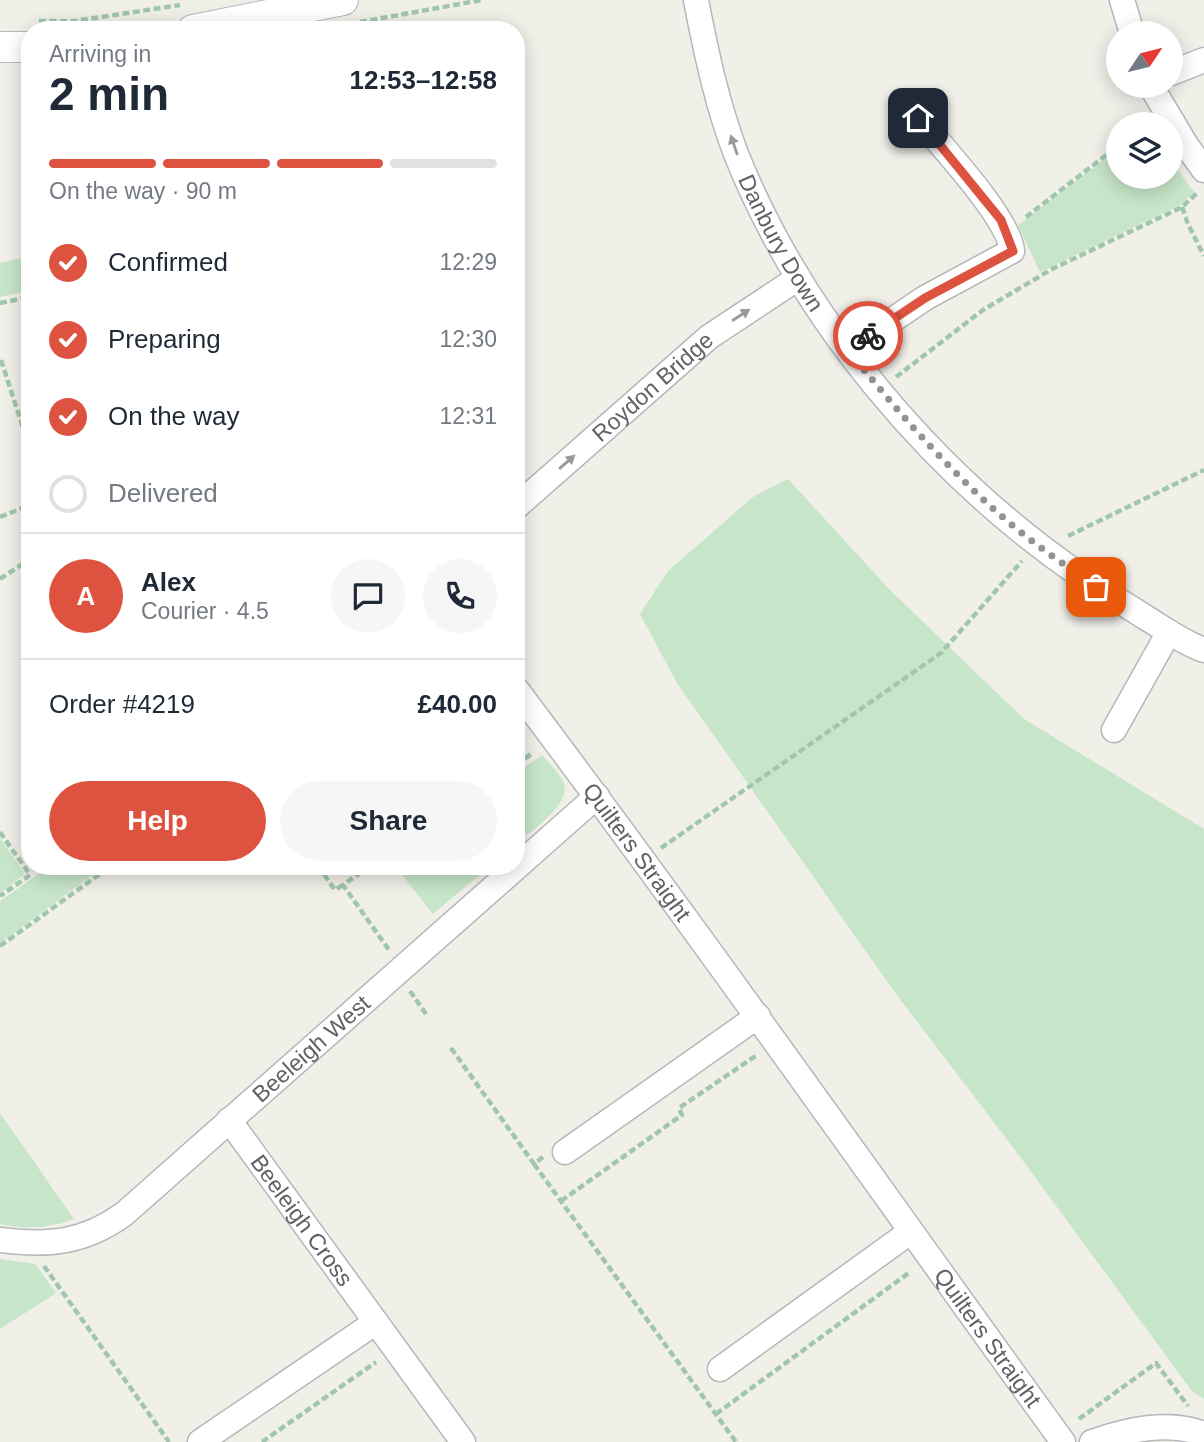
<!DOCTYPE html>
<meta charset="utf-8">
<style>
:root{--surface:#fff;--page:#f6f6f7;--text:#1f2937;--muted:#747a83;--line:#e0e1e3;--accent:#de5340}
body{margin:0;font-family:Arial,sans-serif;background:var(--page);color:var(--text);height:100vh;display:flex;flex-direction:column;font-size:26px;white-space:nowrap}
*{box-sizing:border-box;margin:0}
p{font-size:23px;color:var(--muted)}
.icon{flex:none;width:38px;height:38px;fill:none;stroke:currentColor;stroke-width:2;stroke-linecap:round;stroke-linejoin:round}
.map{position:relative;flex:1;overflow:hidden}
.side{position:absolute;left:21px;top:21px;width:504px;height:854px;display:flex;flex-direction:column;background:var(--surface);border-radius:28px;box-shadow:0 4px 18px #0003}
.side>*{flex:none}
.needle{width:46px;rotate:55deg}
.fabs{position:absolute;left:1106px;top:21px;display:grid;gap:14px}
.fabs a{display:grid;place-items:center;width:77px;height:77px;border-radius:50%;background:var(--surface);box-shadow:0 4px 18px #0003;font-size:35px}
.pin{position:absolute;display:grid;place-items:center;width:60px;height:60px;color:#fff;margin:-30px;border-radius:14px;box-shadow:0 4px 10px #0006}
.courier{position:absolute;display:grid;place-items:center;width:70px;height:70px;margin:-35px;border:5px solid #de5340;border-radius:50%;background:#fff;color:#222;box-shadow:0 2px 9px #0007}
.overview em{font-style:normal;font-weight:600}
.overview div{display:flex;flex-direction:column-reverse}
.overview{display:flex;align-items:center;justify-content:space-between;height:119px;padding:0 28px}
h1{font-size:46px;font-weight:600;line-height:52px}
.bar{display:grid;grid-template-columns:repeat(4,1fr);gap:10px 7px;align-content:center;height:84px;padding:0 28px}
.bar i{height:9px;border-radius:5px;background:var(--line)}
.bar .selected{background:var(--accent)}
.bar p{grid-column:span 4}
.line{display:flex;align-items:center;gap:18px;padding:0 28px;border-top:2px solid var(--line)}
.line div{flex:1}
.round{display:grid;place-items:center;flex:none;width:74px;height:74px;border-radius:37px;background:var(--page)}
ol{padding:0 28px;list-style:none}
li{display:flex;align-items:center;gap:21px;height:77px}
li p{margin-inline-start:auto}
li .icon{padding:7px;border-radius:50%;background:var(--accent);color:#fff;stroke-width:4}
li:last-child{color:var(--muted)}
li i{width:38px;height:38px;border:4px solid var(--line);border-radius:50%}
.action{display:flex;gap:14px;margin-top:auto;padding:14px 28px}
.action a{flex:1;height:80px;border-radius:42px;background:var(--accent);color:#fff;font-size:28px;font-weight:600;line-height:80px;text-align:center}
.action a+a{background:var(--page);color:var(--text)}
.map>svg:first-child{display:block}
.green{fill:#c7e5c8}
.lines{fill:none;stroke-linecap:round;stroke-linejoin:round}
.minor-casing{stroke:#b5b7bb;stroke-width:27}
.tertiary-casing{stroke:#b5b7bb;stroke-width:32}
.path{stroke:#a0c6ad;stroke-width:4.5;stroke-dasharray:7 3.5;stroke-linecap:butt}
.minor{stroke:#fff;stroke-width:24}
.tertiary{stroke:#fff;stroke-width:30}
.oneway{fill:#97999c}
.done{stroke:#929394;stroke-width:7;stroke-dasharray:0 12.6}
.route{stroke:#de5340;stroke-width:9}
.labels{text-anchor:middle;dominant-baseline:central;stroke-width:7;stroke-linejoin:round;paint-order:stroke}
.street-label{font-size:23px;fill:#5f6267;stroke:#fff}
</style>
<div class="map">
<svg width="1204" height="1442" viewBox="0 0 1204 1442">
<rect width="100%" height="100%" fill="#f0efe8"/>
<path class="green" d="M 1118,149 L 1118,177 L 1171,177 L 1171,161 L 1194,192 L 1180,205 L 1040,272 L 1018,225 Z
M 30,256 L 30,291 L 0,297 L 0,263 Z
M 788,479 L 890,590 L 1024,719 L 1204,829 L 1204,1399 L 1192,1391 L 1024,1162 L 893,990 L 677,683 L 640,614 L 668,571 L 753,497 Z
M 542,755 C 549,763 558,772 563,781 C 574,803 531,831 516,844 L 516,773 Z
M 0,838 L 25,874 L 0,893 Z
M 50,866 L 105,866 L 0,943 L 0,901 Z
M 395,866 L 490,866 L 433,914 Z
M 0,1113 L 74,1219 C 48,1228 27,1230 0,1224 Z
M 0,1259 L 35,1264 L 56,1293 L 0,1329 Z"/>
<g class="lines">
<defs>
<g id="minor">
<path id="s1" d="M 696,0 C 706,52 717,104 736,154 C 803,321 933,474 1081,576 C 1103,591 1126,605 1148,619 C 1166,630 1184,643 1204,650"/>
<path d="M 1122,0 L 1132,33"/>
<path d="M 1171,73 L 1204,60"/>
<path d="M 1151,86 L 1186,145 L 1204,170"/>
<path d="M 848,350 L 925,298 L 1012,251 C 1010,219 941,146 918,118"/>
<path id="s2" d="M 516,507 L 709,337 L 798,278"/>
<path id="s3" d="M 516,689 C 703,937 881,1191 1063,1442"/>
<path d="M 1114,730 L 1169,632"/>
<path id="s4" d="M 229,1120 L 463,1442"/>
<path d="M 565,1152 L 758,1016"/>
<path id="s5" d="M 0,1240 C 48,1246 84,1243 124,1214 L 597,796"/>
<path d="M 720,1369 L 910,1232"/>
<path d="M 200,1442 L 376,1322"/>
<path d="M 1092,1442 C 1127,1430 1168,1420 1204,1434"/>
</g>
<path id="tertiary" d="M 193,30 L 343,0
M 0,47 L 30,47"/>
</defs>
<use href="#minor" class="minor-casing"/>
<use href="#tertiary" class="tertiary-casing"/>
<path class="path" d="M 39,21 L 75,21 L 180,5
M 360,22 L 482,0
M 1182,207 L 1188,224 L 1204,256
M 1026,217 L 1118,146
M 0,303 L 30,297
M 1,360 L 30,449
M 896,377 L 983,310 L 1052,269 L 1182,207 L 1197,193
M 0,517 L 30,505
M 1068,536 L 1204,470
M 0,579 L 30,559
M 516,764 L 533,753
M 0,832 L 30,875 L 0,896
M 661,848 L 941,653 L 1022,561
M 318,866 L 335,890 L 343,885
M 370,866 L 343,885 L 389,950
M 0,946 L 111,866
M 410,991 L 426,1014
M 451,1048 L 534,1164 L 543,1157
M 534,1164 L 736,1442
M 561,1201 L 682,1115 L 679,1108 L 757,1055
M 44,1266 L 169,1442
M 716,1414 L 910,1272
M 1079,1419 L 1156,1363 L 1188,1406
M 262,1442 L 376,1362"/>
<use href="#minor" class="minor"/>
<use href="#tertiary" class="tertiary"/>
</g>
<defs><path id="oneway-solid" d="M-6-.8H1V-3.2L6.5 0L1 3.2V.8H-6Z" transform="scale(1.75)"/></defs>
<g class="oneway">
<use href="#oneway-solid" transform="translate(734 145) rotate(-109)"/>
<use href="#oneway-solid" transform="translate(741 315) rotate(-33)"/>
<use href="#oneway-solid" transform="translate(567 462) rotate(-41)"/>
</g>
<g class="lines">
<path class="done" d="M 868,336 L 848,350 C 894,407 942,463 997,512 C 1028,540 1062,563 1096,587"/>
<path class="route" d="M 868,336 L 925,298 L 1013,251 L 1001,220 L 918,118"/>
</g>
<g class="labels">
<g class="street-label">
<text stroke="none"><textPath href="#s1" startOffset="259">Danbury Down</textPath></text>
<text stroke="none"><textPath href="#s2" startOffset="182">Roydon Bridge</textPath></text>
<text stroke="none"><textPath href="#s3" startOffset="203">Quilters Straight</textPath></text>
<text stroke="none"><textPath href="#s5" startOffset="380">Beeleigh West</textPath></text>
<text stroke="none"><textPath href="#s4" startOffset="124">Beeleigh Cross</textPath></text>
<text stroke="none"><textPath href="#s3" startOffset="802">Quilters Straight</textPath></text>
</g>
</g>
</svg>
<div class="fabs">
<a><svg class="needle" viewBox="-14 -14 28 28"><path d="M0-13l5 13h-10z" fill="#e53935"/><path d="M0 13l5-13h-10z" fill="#747a83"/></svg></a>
<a><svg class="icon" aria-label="layers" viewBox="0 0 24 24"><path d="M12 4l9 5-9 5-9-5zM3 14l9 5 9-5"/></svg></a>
</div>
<div class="pin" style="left:1096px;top:587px;background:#ea580c"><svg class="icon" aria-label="bag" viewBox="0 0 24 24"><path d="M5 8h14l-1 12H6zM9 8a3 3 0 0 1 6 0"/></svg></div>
<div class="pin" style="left:918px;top:118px;background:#1f2937"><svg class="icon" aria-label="home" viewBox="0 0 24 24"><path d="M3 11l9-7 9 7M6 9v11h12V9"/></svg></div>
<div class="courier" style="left:868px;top:336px"><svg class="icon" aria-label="bike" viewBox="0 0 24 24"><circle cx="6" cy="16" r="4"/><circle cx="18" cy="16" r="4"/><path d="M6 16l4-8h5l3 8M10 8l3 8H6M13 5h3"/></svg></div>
<section class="side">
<div class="overview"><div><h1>2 min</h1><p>Arriving in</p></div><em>12:53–12:58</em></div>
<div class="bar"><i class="selected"></i><i class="selected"></i><i class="selected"></i><i></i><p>On the way · 90 m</p></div>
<ol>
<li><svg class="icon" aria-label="check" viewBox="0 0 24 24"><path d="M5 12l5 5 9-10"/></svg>Confirmed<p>12:29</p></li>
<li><svg class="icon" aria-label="check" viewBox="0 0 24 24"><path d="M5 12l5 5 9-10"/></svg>Preparing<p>12:30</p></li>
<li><svg class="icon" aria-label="check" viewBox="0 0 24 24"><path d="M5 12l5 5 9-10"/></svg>On the way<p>12:31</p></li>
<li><i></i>Delivered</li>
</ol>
<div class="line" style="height:126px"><b class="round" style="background:var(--accent);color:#fff">A</b><div><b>Alex</b><p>Courier · 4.5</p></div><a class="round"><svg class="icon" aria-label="chat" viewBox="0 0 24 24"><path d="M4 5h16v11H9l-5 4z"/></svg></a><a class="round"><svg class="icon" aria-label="phone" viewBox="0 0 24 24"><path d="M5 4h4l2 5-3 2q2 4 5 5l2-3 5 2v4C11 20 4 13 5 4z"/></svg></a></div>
<div class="line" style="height:91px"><div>Order #4219</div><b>£40.00</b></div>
<div class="action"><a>Help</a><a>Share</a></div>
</section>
</div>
